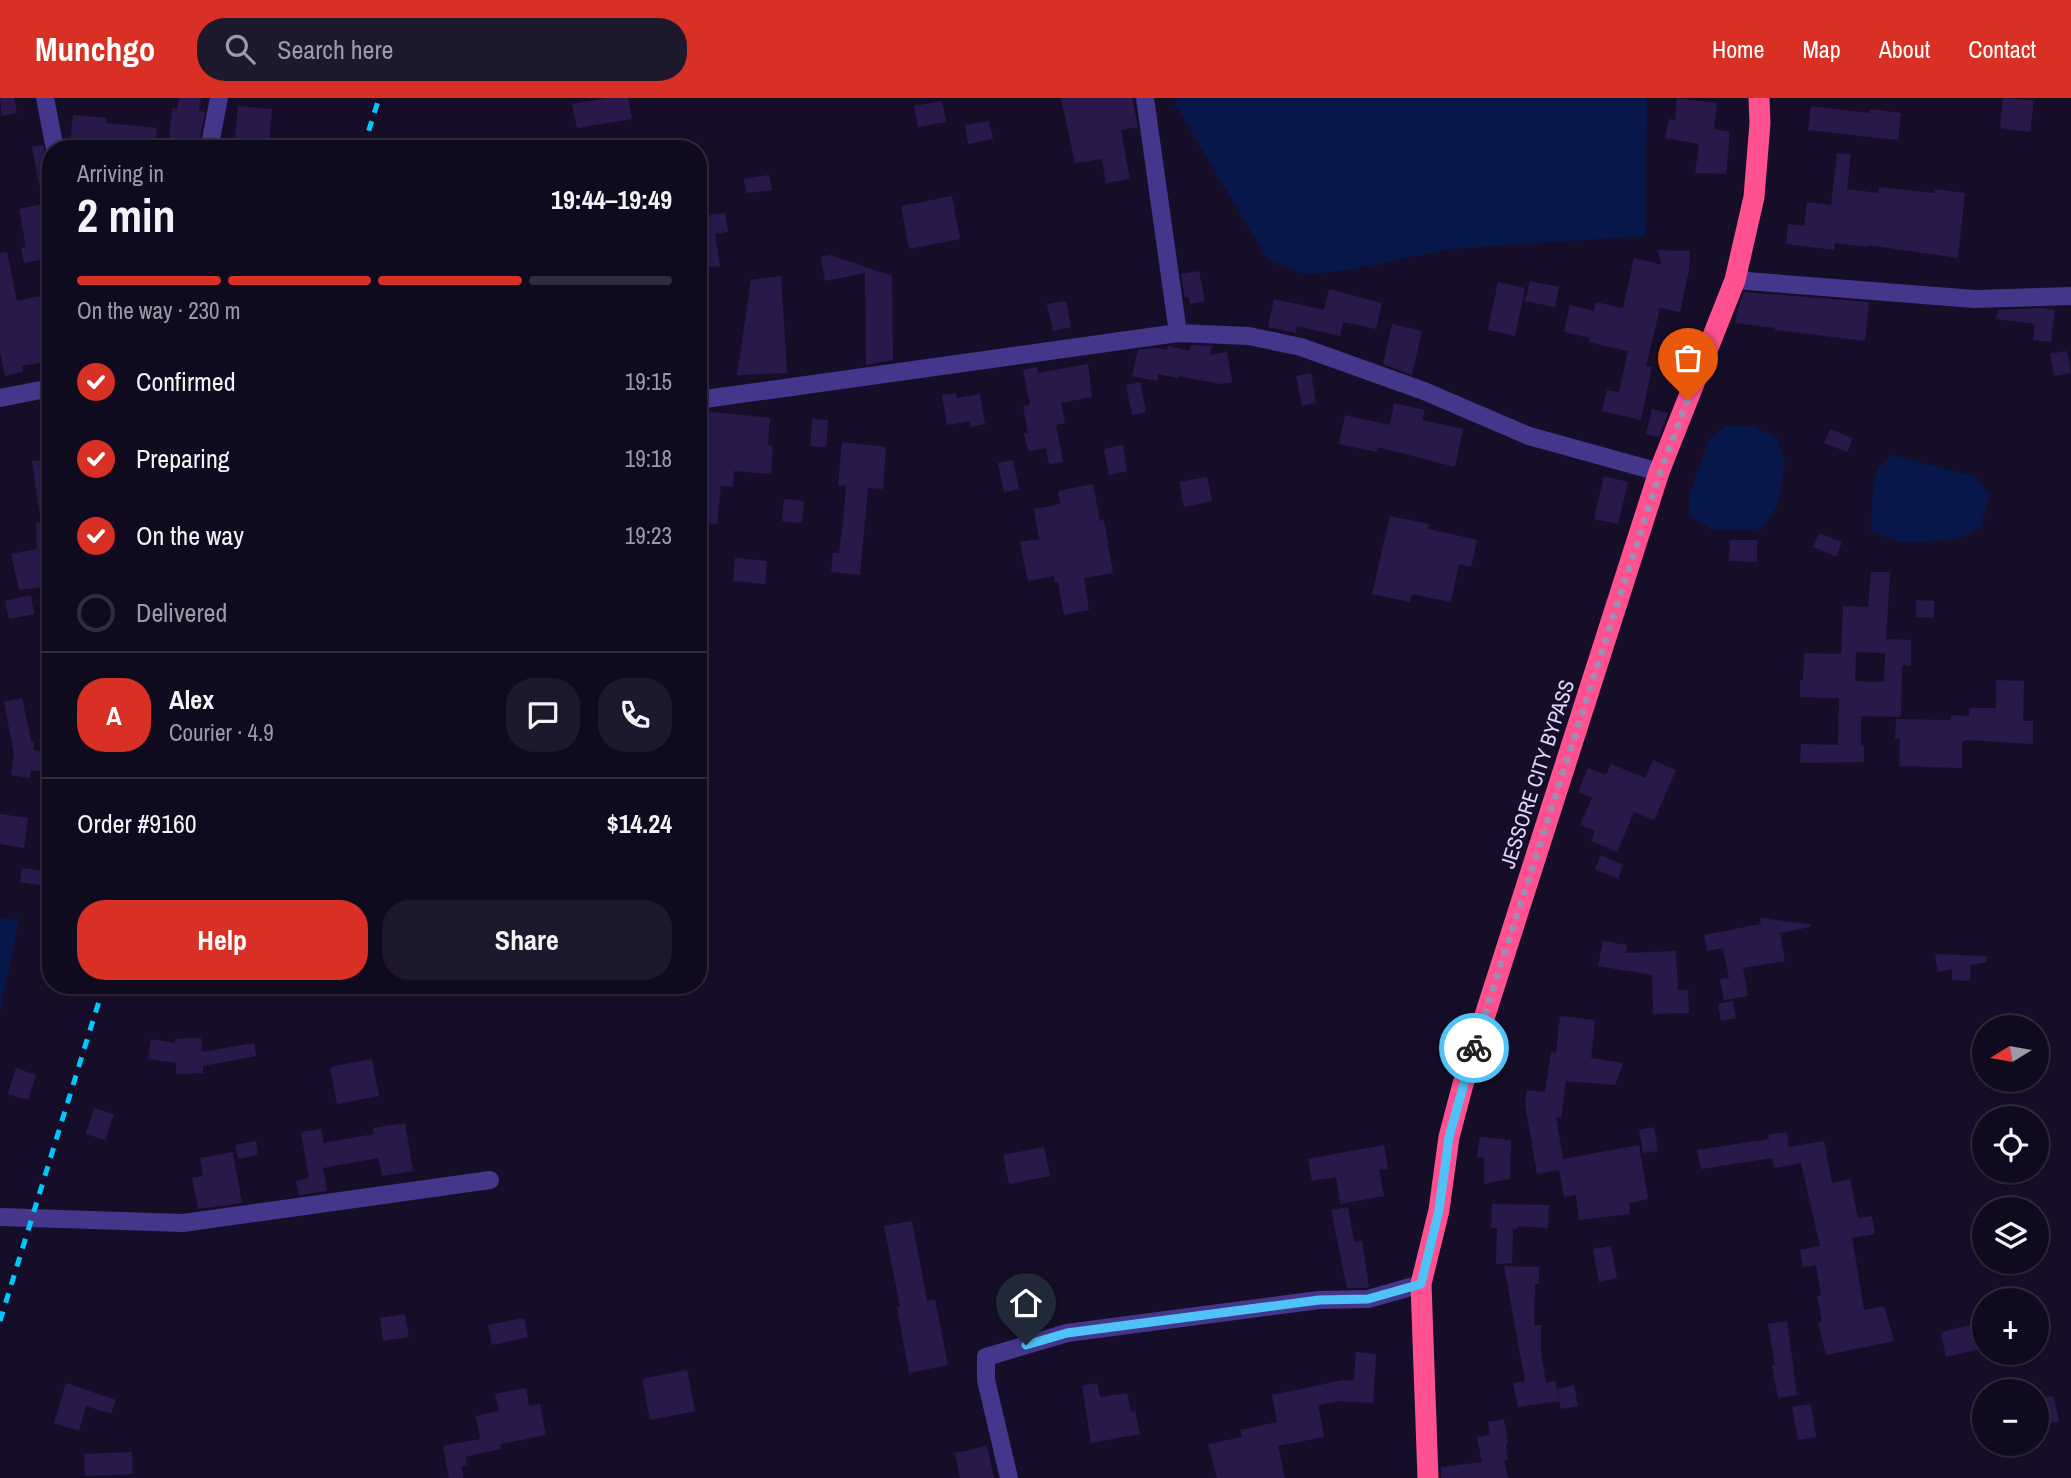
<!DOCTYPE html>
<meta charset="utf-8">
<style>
:root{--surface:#100a1f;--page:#1e182c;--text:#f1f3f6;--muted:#9c9aa4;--line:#302b3d;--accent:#d93025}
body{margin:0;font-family:"Archivo Narrow",sans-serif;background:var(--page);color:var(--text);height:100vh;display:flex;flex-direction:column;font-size:26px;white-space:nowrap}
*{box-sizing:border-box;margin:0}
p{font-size:23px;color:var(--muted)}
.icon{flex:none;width:38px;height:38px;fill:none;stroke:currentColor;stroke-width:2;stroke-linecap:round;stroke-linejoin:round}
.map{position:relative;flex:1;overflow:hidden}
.panel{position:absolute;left:42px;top:42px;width:665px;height:854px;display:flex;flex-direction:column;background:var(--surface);border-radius:28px;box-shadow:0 2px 5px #0004,0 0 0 2px var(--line)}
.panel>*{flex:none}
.needle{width:46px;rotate:259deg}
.tools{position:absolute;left:1972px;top:917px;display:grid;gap:14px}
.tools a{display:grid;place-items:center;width:77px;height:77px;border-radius:50%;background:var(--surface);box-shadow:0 2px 5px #0004,0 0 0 2px var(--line);font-size:35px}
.pin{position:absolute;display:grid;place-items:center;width:60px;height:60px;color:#fff;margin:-72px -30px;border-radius:50% 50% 50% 0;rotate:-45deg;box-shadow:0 0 7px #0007}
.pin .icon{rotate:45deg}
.courier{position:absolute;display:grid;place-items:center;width:70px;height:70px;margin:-35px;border:5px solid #4fc3f7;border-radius:50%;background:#fff;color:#222;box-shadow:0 2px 9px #0007}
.headline em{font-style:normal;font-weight:700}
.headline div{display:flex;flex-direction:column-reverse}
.headline{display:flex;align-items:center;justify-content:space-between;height:119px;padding:0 35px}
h1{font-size:46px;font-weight:700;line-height:52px}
.bar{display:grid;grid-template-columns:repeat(4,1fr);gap:10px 7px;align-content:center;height:84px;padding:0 35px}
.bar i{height:9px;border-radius:5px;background:var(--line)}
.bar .selected{background:var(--accent)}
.bar p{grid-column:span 4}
.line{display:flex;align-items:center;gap:18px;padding:0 35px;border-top:2px solid var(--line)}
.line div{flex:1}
.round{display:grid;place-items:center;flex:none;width:74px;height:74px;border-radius:28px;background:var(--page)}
ol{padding:0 35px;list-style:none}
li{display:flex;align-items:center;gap:21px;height:77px}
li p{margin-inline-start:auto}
li .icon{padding:7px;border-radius:50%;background:var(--accent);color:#fff;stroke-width:4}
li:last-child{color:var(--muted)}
li i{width:38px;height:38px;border:4px solid var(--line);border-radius:50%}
.cta{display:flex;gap:14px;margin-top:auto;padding:14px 35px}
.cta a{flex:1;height:80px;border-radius:28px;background:var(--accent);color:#fff;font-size:28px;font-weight:700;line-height:80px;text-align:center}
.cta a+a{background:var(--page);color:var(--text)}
header{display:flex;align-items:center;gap:42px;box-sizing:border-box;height:98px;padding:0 35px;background:var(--accent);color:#fff}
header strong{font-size:33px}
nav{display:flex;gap:38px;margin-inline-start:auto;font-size:24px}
.search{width:490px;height:63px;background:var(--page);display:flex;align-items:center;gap:18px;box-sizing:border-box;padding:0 24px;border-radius:28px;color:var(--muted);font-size:26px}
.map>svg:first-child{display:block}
.water{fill:#071749}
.building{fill:#29194b;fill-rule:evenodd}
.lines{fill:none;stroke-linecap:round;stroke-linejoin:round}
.minor{stroke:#44368b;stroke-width:18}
.highway{stroke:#ff518f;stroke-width:21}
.rail{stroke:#02c7ff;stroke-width:5;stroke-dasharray:10 9;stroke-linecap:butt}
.done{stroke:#9990b4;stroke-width:7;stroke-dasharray:0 12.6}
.route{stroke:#4fc3f7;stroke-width:9}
.labels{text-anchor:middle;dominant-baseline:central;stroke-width:5;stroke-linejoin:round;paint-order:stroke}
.street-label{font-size:21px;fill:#e0d6ff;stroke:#160e29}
</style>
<header>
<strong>Munchgo</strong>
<div class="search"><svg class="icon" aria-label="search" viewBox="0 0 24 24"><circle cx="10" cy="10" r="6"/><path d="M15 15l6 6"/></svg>Search here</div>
<nav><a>Home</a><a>Map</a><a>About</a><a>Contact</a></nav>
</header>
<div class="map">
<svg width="2071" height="1380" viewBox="0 0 2071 1380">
<rect width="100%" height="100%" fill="#160e29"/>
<path class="water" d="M 1176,0 L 1647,0 L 1645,138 L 1451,151 L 1353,171 L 1305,177 L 1268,162 L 1175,6 Z
M 1727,328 L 1754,328 L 1777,340 L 1785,367 L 1777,407 L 1763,431 L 1713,432 L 1689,418 L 1689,399 L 1709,341 Z
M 1892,357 L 1977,379 L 1989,398 L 1980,430 L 1957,441 L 1901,445 L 1871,432 L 1873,394 L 1878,370 Z
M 0,820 L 19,822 L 0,912 Z"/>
<path class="building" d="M 0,0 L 14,0 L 17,15 L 2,18 Z
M 179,0 L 201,0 L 199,13 L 205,14 L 199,45 L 169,42 L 172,10 L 177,11 Z
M 607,0 L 628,0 L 632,21 L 577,30 L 572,6 Z
M 1061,0 L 1132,0 L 1138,29 L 1121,32 L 1130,81 L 1106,85 L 1102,61 L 1075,65 Z
M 1677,0 L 1717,5 L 1714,31 L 1730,34 L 1726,76 L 1695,75 L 1699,46 L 1665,40 L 1669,21 L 1675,22 Z
M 2003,0 L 2034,2 L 2030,34 L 2000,30 Z
M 942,3 L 946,24 L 918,29 L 914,8 Z
M 238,8 L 272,11 L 269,43 L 235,40 Z
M 1811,8 L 1869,15 L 1870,11 L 1901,15 L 1898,42 L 1808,32 Z
M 73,17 L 107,20 L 106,25 L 157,30 L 155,51 L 70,48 Z
M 989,23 L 993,41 L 968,46 L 965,27 Z
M 43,47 L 46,58 L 51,61 L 51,160 L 24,165 L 21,150 L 26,149 L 19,111 L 43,106 L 32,49 Z
M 1837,55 L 1851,56 L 1847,91 L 1878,95 L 1879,89 L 1935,95 L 1935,91 L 1965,95 L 1958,160 L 1868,147 L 1868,149 L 1835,145 L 1834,152 L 1786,146 L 1788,126 L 1804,128 L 1807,104 L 1831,107 Z
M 769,77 L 772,92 L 746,95 L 744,81 Z
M 952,98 L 960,141 L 909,151 L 901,108 Z
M 725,115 L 728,134 L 715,136 L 720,168 L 703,170 L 698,138 L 698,119 Z
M 1657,152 L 1690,153 L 1689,172 L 1680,214 L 1660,210 L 1646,268 L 1652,269 L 1641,322 L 1602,313 L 1607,292 L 1619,294 L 1628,253 L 1589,244 L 1590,240 L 1564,234 L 1570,207 L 1594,213 L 1596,204 L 1623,210 L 1634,160 L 1662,167 Z
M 7,154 L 17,203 L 51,196 L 51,263 L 22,268 L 23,274 L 5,278 L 0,254 L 0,155 Z
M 830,157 L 892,178 L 893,262 L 866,267 L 865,175 L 825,183 L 821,159 Z
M 1199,173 L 1205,203 L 1190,206 L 1189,199 L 1185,200 L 1181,176 Z
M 781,178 L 787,275 L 737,277 L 751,182 Z
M 1530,183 L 1559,189 L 1555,209 L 1525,203 Z
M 1498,184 L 1525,190 L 1515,238 L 1488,232 Z
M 1329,191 L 1382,205 L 1376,231 L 1343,224 L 1340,238 L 1297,228 L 1296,235 L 1268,229 L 1274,201 L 1324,212 Z
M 1744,194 L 1869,204 L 1865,243 L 1775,232 L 1775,230 L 1735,225 L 1737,214 Z
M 1066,203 L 1071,229 L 1053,233 L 1047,206 Z
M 2041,210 L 2055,212 L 2051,244 L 2033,242 L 2035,226 L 1996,221 L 1998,212 Z
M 1392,226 L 1422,233 L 1412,277 L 1383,266 Z
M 1191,247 L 1212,248 L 1209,257 L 1227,254 L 1232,284 L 1219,286 L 1179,278 L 1178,280 L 1158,276 L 1157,283 L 1132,278 L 1138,252 L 1155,250 L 1167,252 L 1168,248 L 1189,253 Z
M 2067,253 L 2071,275 L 2054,278 L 2050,256 Z
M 1088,266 L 1092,299 L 1061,305 L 1065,325 L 1056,327 L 1063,364 L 1049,366 L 1046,350 L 1028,353 L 1024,335 L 1028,335 L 1023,308 L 1030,307 L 1023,272 L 1037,269 L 1038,275 Z
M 1311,275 L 1316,305 L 1302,308 L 1296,278 Z
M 1140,284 L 1146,314 L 1132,317 L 1126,287 Z
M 956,295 L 957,300 L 980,296 L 985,326 L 971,329 L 970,323 L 947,327 L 942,297 Z
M 1394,305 L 1425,312 L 1422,322 L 1463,331 L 1455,369 L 1378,349 L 1377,354 L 1339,346 L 1345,317 L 1390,327 Z
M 1652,311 L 1668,315 L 1659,339 L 1646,336 Z
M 713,314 L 770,320 L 768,347 L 773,348 L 771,376 L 734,373 L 733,389 L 721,388 L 717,426 L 698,424 L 698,315 Z
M 812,321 L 828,322 L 826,349 L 810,348 Z
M 1830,331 L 1853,340 L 1847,354 L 1824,345 Z
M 842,344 L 886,349 L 883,391 L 868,390 L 860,477 L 831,474 L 833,455 L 839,455 L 843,424 L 846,388 L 838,387 Z
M 1123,347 L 1127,373 L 1109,377 L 1104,351 Z
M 51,361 L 51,488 L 19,492 L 11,456 L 37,451 L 36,425 L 41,425 L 32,363 Z
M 1013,362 L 1019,391 L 1004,394 L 998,365 Z
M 1604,378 L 1628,384 L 1618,426 L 1594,421 Z
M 1207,379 L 1212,403 L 1184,409 L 1179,384 Z
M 1093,386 L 1100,423 L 1104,422 L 1113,475 L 1084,480 L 1089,512 L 1064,517 L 1058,484 L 1055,484 L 1054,478 L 1028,483 L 1020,444 L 1039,441 L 1034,411 L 1060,406 L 1058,393 Z
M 784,401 L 804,403 L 802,425 L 782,423 Z
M 1390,418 L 1429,426 L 1428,431 L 1477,442 L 1471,469 L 1459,466 L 1451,504 L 1412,496 L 1410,504 L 1372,496 Z
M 1819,435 L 1842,444 L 1836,459 L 1813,449 Z
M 1730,442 L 1757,442 L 1757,464 L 1729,463 Z
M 735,460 L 767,463 L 765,486 L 733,483 Z
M 1871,474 L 1890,474 L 1886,541 L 1911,542 L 1911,568 L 1902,567 L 1901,619 L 1861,618 L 1861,648 L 1864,648 L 1864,664 L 1800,665 L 1801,646 L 1838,647 L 1839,600 L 1800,599 L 1800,582 L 1803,582 L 1804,555 L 1841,556 L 1843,508 L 1868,509 ZM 1856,554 L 1885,555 L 1884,584 L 1855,583 Z
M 31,497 L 34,516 L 9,521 L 5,503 Z
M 1916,502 L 1934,503 L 1934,520 L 1916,519 Z
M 1996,582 L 2024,583 L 2023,623 L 2033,623 L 2033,646 L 1966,642 L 1962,644 L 1962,670 L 1899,668 L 1900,641 L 1895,641 L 1896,621 L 1951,622 L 1951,617 L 1969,618 L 1970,610 L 1996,610 Z
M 22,600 L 31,643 L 34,644 L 33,652 L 51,655 L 51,675 L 31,672 L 30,680 L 11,677 L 14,656 L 4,604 Z
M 1653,662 L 1676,672 L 1654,722 L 1634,714 L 1617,754 L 1591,743 L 1595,733 L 1580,727 L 1592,700 L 1578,694 L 1588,670 L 1606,677 L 1611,666 L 1645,680 Z
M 0,716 L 28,720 L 24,750 L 0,746 Z
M 1601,757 L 1623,767 L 1618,781 L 1595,771 Z
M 22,770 L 51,774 L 51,789 L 20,784 Z
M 1760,820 L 1810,826 L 1810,829 L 1780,835 L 1785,863 L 1743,870 L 1748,898 L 1724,902 L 1720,881 L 1729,880 L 1723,850 L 1707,853 L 1704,837 L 1761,826 Z
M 1603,843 L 1627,847 L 1626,855 L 1676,853 L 1678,892 L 1688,892 L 1689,915 L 1653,916 L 1652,877 L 1598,868 Z
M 1935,856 L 1987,858 L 1987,864 L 1971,867 L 1970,883 L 1952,882 L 1952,871 L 1938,874 Z
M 1733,903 L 1736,920 L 1721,923 L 1718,906 Z
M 1560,918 L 1595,922 L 1591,960 L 1623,965 L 1615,987 L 1566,983 L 1561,1020 L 1556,1019 L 1563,1061 L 1639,1047 L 1648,1101 L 1629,1105 L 1630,1116 L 1579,1122 L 1576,1097 L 1564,1099 L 1559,1072 L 1537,1076 L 1525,1005 L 1527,992 L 1545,994 L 1551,954 L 1556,955 Z
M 201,940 L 202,954 L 254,945 L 256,958 L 203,968 L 203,975 L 176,976 L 176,965 L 148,961 L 151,941 L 175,945 L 175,941 Z
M 372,961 L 379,998 L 337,1006 L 330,969 Z
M 16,970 L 36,977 L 28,1002 L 8,996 Z
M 94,1010 L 114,1016 L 105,1042 L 86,1036 Z
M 405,1025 L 413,1073 L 382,1078 L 378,1060 L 323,1070 L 327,1093 L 299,1097 L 296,1083 L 309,1080 L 301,1034 L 321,1031 L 324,1045 L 374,1036 L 373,1030 Z
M 1654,1029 L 1658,1053 L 1643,1055 L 1639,1032 Z
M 1787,1034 L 1789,1049 L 1824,1043 L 1832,1085 L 1850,1081 L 1858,1120 L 1872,1118 L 1875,1136 L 1852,1140 L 1864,1212 L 1884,1208 L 1894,1243 L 1826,1257 L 1818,1225 L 1822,1224 L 1817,1198 L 1821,1197 L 1816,1167 L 1803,1169 L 1800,1152 L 1820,1148 L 1801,1065 L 1774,1070 L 1772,1060 L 1701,1071 L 1697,1052 L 1769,1041 L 1768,1037 Z
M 1480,1039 L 1511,1042 L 1510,1081 L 1484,1086 L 1484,1060 L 1477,1059 Z
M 256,1043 L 258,1057 L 238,1061 L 235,1047 Z
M 1384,1047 L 1388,1071 L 1379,1072 L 1384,1098 L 1340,1106 L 1336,1079 L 1312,1083 L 1308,1061 Z
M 1044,1049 L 1050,1078 L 1009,1086 L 1003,1057 Z
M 233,1054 L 242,1105 L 198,1111 L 192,1080 L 203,1078 L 200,1060 Z
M 1492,1106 L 1549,1107 L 1548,1130 L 1517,1128 L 1517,1131 L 1513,1131 L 1512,1165 L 1496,1166 L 1497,1130 L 1491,1130 Z
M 1348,1109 L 1354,1144 L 1362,1143 L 1369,1189 L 1366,1190 L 1347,1190 L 1331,1112 Z
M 912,1123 L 927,1203 L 935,1201 L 948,1267 L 909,1275 L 897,1209 L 900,1208 L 884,1128 Z
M 1611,1148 L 1617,1180 L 1599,1184 L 1593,1151 Z
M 1504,1168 L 1539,1169 L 1539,1186 L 1535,1186 L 1534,1227 L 1541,1227 L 1541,1255 L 1546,1285 L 1555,1283 L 1559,1303 L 1518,1309 L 1513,1285 L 1525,1283 Z
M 405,1216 L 409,1239 L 383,1243 L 380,1220 Z
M 524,1220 L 528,1239 L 492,1247 L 488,1227 Z
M 1787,1223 L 1797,1297 L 1778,1300 L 1772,1268 L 1775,1267 L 1768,1226 Z
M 1984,1224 L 1984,1250 L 1946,1259 L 1941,1234 Z
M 1356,1254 L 1376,1256 L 1373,1305 L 1340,1303 L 1318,1307 L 1324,1339 L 1278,1348 L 1285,1380 L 1217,1380 L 1208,1346 L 1242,1339 L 1240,1332 L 1277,1324 L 1272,1297 L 1344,1282 L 1354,1283 Z
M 687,1272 L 695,1313 L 650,1322 L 642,1281 Z
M 66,1285 L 116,1302 L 111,1316 L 86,1308 L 79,1333 L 54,1325 Z
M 1097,1285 L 1100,1299 L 1127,1295 L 1131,1314 L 1135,1313 L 1140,1336 L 1091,1345 L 1082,1288 Z
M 1574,1287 L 1578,1308 L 1561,1311 L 1557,1291 Z
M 526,1290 L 529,1308 L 540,1306 L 546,1337 L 500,1346 L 501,1351 L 465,1359 L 467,1367 L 462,1368 L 463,1380 L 449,1380 L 443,1348 L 480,1341 L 476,1318 L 499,1313 L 495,1296 Z
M 2053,1298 L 2059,1323 L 2037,1328 L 2037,1302 Z
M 1811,1306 L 1816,1339 L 1798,1342 L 1792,1309 Z
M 1504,1321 L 1508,1346 L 1506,1347 L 1508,1361 L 1504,1362 L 1508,1380 L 1441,1380 L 1441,1369 L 1482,1364 L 1477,1339 L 1490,1337 L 1488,1324 Z
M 987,1348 L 994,1380 L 960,1380 L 955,1355 Z
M 132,1354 L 133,1376 L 85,1378 L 84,1356 Z"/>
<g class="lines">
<path class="minor" d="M 45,0 L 55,51
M 209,51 L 219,0
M 1735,182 L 1974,201 L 2071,198
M 1178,235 L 1249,238 L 1301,249 L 1424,293 L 1529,338 L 1659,374
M 0,300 L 51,290
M 698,302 L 1178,235 L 1145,0
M 0,1119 L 183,1125 L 490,1082
M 1009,1380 L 986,1282 L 986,1259 L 1067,1235 L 1319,1202 L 1368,1201 L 1421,1186"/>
<path class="highway" d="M 1428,1380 L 1421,1186 L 1439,1112 L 1449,1039 L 1463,986 L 1659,374 L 1735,182 L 1754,99 L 1760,25 L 1759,0"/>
<path class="rail" d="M 363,51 L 379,0
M 0,1223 L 104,887"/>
</g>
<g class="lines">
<path class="done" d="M 1474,950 L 1660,374 L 1688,302"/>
<path class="route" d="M 1026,1247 L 1067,1235 L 1319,1202 L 1368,1201 L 1421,1186 L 1439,1112 L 1449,1039 L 1474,950"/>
</g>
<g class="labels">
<g class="street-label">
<text transform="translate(1537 676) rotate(-72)">JESSORE CITY BYPASS</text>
</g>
</g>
</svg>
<div class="tools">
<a><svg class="needle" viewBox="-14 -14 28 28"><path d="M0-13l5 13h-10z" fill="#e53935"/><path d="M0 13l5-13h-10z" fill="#9c9aa4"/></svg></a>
<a><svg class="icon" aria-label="locate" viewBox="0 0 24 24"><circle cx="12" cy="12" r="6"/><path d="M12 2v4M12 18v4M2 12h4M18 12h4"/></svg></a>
<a><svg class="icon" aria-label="layers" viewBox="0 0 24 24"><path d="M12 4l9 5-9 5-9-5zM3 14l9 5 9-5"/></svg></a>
<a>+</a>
<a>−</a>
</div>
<div class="pin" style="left:1688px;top:302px;background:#ea580c"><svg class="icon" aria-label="bag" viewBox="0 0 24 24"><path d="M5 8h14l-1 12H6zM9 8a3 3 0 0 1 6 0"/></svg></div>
<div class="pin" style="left:1026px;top:1247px;background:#1f2937"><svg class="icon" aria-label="home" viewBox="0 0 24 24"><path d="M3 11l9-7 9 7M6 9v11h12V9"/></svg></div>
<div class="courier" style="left:1474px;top:950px"><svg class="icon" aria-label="bike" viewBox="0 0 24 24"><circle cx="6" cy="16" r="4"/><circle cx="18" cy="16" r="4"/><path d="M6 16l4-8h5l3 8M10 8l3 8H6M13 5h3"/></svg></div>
<section class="panel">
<div class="headline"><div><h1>2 min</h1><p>Arriving in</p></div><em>19:44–19:49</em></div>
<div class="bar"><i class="selected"></i><i class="selected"></i><i class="selected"></i><i></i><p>On the way · 230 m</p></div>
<ol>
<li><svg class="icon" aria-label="check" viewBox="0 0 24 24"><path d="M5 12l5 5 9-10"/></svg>Confirmed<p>19:15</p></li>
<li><svg class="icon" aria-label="check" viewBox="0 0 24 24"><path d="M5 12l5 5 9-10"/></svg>Preparing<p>19:18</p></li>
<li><svg class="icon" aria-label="check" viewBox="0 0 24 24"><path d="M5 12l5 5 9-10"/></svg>On the way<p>19:23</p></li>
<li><i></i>Delivered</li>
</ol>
<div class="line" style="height:126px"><b class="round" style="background:var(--accent);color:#fff">A</b><div><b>Alex</b><p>Courier · 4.9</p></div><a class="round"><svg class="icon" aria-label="chat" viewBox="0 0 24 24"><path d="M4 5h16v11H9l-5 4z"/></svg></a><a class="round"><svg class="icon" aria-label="phone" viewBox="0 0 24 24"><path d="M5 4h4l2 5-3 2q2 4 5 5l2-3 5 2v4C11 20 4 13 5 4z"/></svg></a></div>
<div class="line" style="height:91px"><div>Order #9160</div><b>$14.24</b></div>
<div class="cta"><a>Help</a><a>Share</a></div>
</section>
</div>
